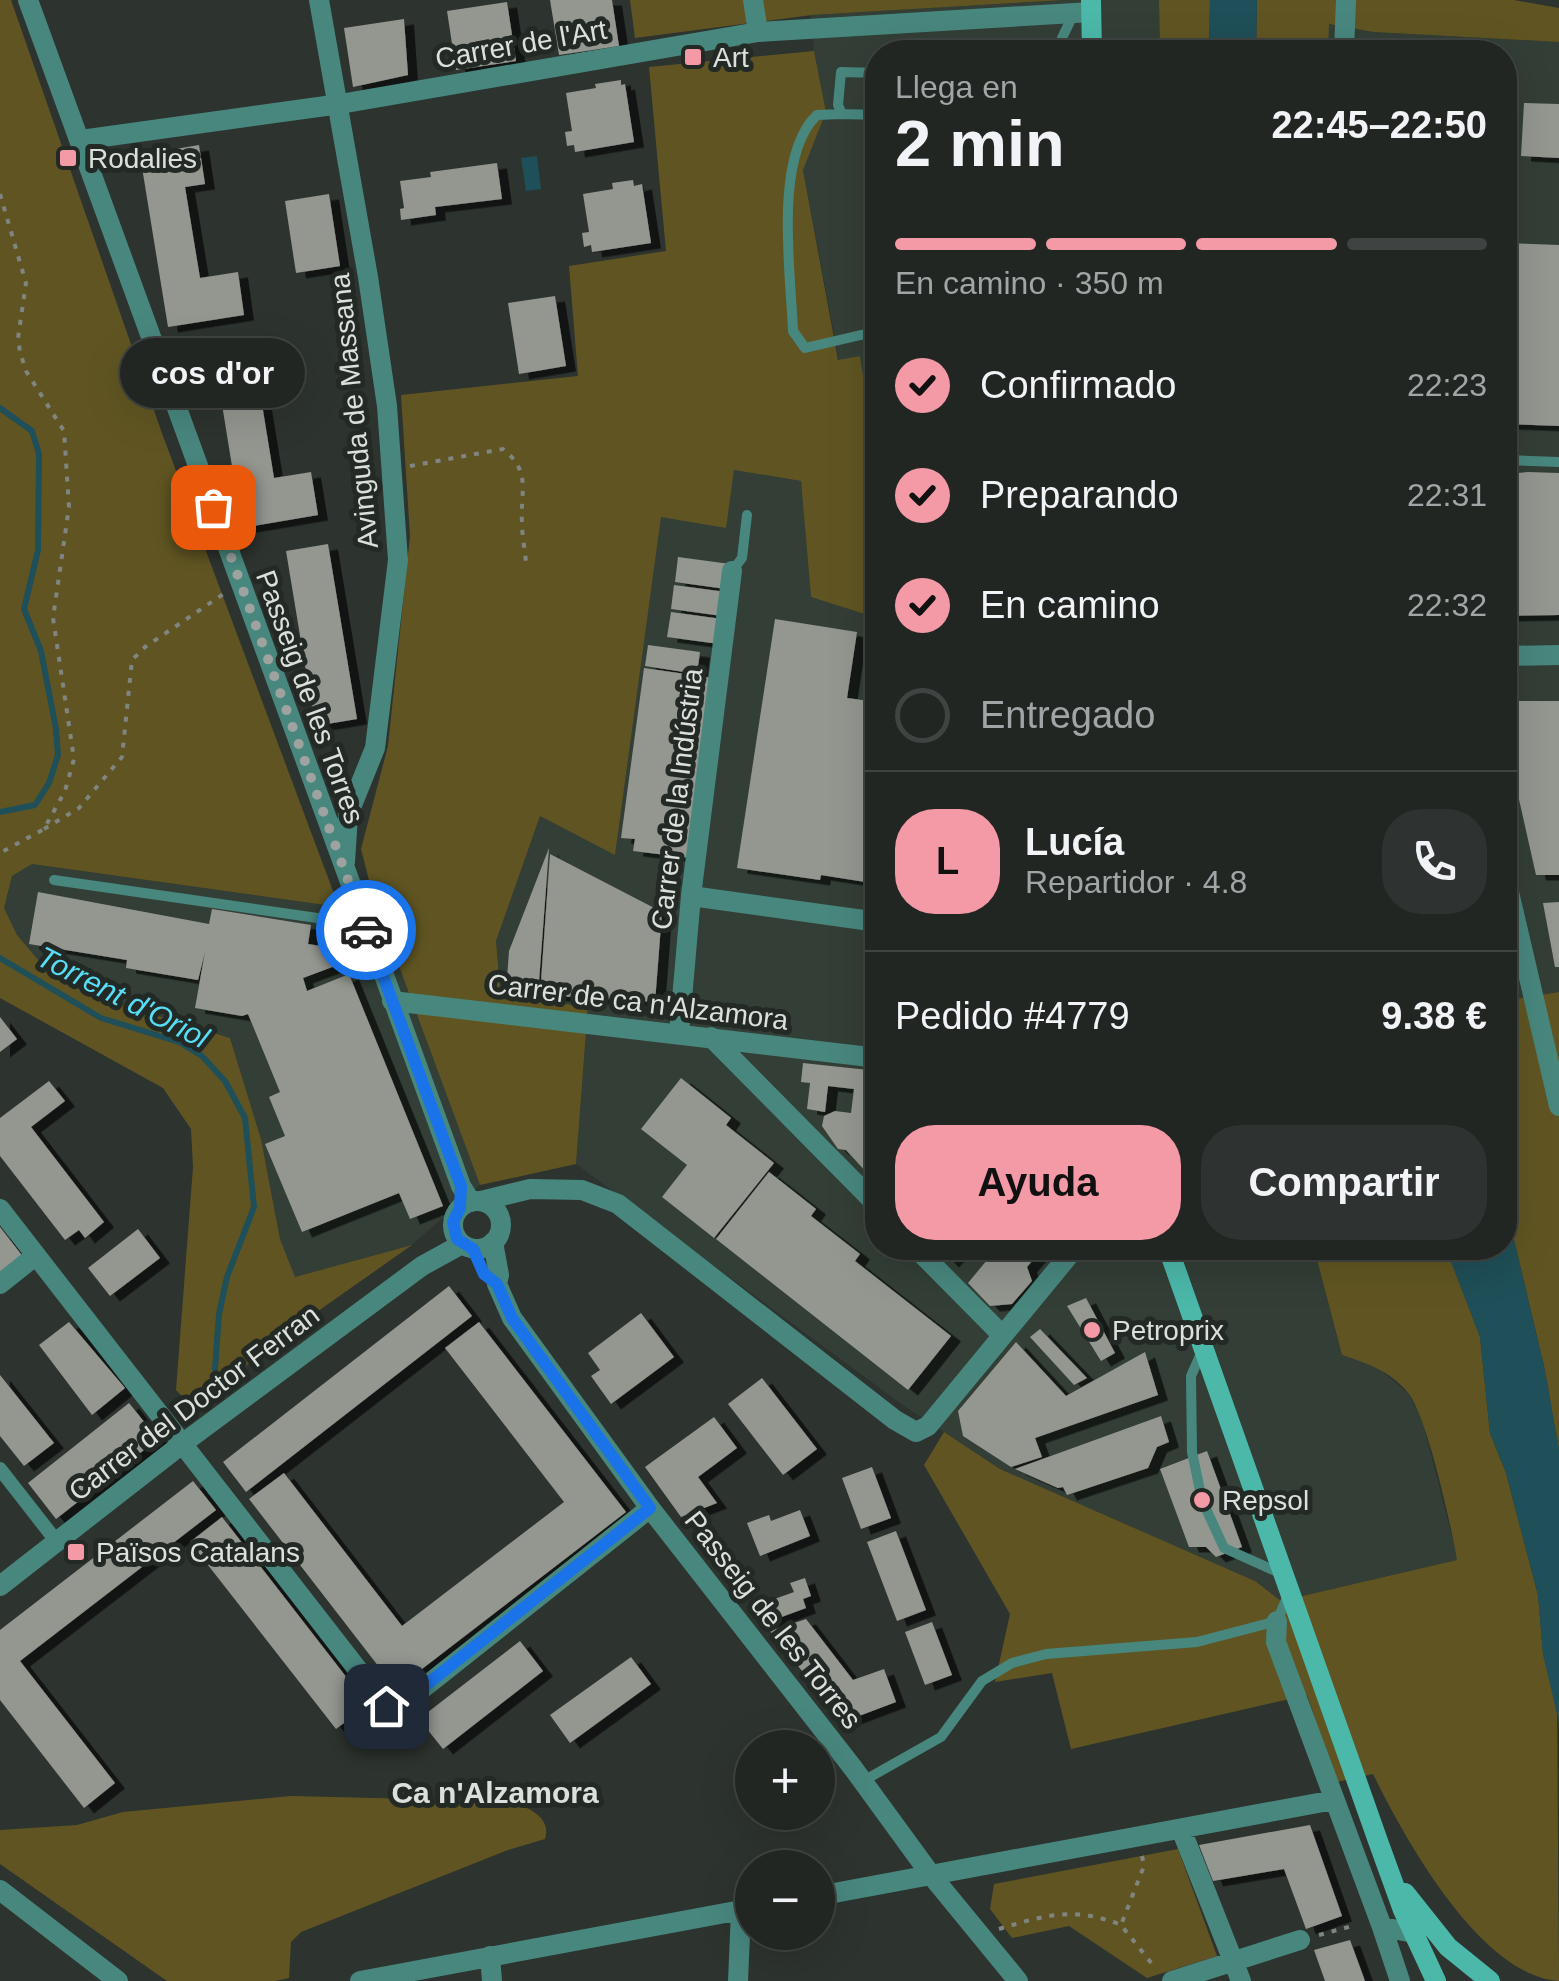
<!DOCTYPE html>
<html lang="es">
<meta charset="utf-8">
<style>
:root{--surface:#222623;--page:#2e3230;--text:#f1f3f6;--muted:#a2a5a6;--line:#3f4341;--accent:#f49aa6}
body{margin:0;font-family:Helvetica,sans-serif;background:var(--page);color:var(--text);height:100vh;display:flex;flex-direction:column;font-size:38px;white-space:nowrap}
*{box-sizing:border-box;margin:0}
p{font-size:32px;color:var(--muted)}
.icon{flex:none;width:55px;height:55px;fill:none;stroke:currentColor;stroke-width:2;stroke-linecap:round;stroke-linejoin:round}
.map{position:relative;flex:1;overflow:hidden}
.drawer{position:absolute;left:865px;top:40px;width:652px;height:1220px;display:flex;flex-direction:column;background:var(--surface);border-radius:40px;box-shadow:0 10px 40px #0002,0 0 0 2px var(--line)}
.drawer>*{flex:none}
.fabs{position:absolute;left:735px;top:1730px;display:grid;gap:20px}
.fabs a{display:grid;place-items:center;width:100px;height:100px;border-radius:50%;background:var(--surface);box-shadow:0 10px 40px #0002,0 0 0 2px var(--line);font-size:50px}
.pin{position:absolute;display:grid;place-items:center;width:85px;height:85px;color:#fff;margin:-42px;border-radius:20px;box-shadow:0 5px 15px #0006}
.courier{position:absolute;display:grid;place-items:center;width:100px;height:100px;margin:-50px;border:8px solid #1a73e8;border-radius:50%;background:#fff;color:#222;box-shadow:0 2px 12px #0007}
.bubble{position:absolute;height:70px;border-radius:35px;background:var(--surface);box-shadow:0 10px 40px #0002,0 0 0 2px var(--line);font-size:32px;font-weight:700;line-height:70px;text-align:center}
.summary em{font-style:normal;font-weight:700}
.summary div{display:flex;flex-direction:column-reverse}
.summary{display:flex;align-items:center;justify-content:space-between;height:170px;padding:0 30px}
h1{font-size:65px;font-weight:700;line-height:75px}
.bar{display:grid;grid-template-columns:repeat(4,1fr);gap:15px 10px;align-content:center;height:120px;padding:0 30px}
.bar i{height:12px;border-radius:8px;background:var(--line)}
.bar .selected{background:var(--accent)}
.bar p{grid-column:span 4}
.line{display:flex;align-items:center;gap:25px;padding:0 30px;border-top:2px solid var(--line)}
.line div{flex:1}
.round{display:grid;place-items:center;flex:none;width:105px;height:105px;border-radius:40px;background:var(--page)}
ol{padding:0 30px;list-style:none}
li{display:flex;align-items:center;gap:30px;height:110px}
li p{margin-inline-start:auto}
li .icon{padding:10px;border-radius:50%;background:var(--accent);color:#111;stroke-width:4}
li:last-child{color:var(--muted)}
li i{width:55px;height:55px;border:5px solid var(--line);border-radius:50%}
.button{display:flex;gap:20px;margin-top:auto;padding:20px 30px}
.button a{flex:1;height:115px;border-radius:40px;background:var(--accent);color:#111;font-size:40px;font-weight:700;line-height:115px;text-align:center}
.button a+a{background:var(--page);color:var(--text)}
.map>svg:first-child{display:block}
.built{fill:#323e36}
.green{fill:#605522}
.water{fill:#1f4f58}
.lines{fill:none;stroke-linecap:round;stroke-linejoin:round}
.stream{stroke:#1f4f58;stroke-width:6}
.building{fill:#949790;filter:url(#shadow)}
.path{stroke:#808581;stroke-width:4;stroke-dasharray:5 8;stroke-linecap:butt}
.service{stroke:#48877e;stroke-width:10}
.pedestrian{stroke:#48877e;stroke-width:14}
.minor{stroke:#48877e;stroke-width:20}
.secondary{stroke:#4bb8a9;stroke-width:20}
.done{stroke:#9fa3a0;stroke-width:10;stroke-dasharray:0 18}
.route{stroke:#1a73e8;stroke-width:12}
.poi-dot{fill:#f49aa6;stroke:#232925;stroke-width:4}
.labels{text-anchor:middle;dominant-baseline:central;stroke-width:10;stroke-linejoin:round;paint-order:stroke}
.street-label{font-size:28px;fill:#dce0dd;stroke:#232925}
.poi-label{font-size:28px;fill:#dce0dd;stroke:#232925;text-anchor:start}
.water-label{font-size:30px;font-style:italic;fill:#57ddf5;stroke:#232925}
.neighbourhood-label{font-size:30px;font-weight:bold;fill:#dce0dd;stroke:#232925}
</style>
<div class="map">
<svg width="1559" height="1981" viewBox="0 0 1559 1981">
<defs>
<filter id="shadow"><feDropShadow dx="10" dy="5.5" stdDeviation="0" flood-color="#0009"/></filter>
</defs>
<rect width="100%" height="100%" fill="#2d332f"/>
<path class="built" d="M 1064,0 L 1159,0 L 1160,52 L 878,52 L 877,469 L 860,356 L 839,361 L 803,169 L 826,112 L 814,51 L 811,15 Z
M 1328,24 L 1373,32 L 1559,42 L 1559,992 L 1515,999 L 1505,957 L 1505,52 L 1328,52 Z
M 733,470 L 801,481 L 811,597 L 877,618 L 878,1248 L 1208,1248 L 1210,1252 L 1229,1248 L 1314,1248 L 1342,1355 L 1375,1365 L 1408,1393 L 1422,1419 L 1458,1560 L 1281,1601 L 1255,1581 L 1000,1469 L 904,1406 L 576,1164 L 588,1007 L 501,999 L 496,941 L 540,816 L 615,854 L 661,516 Z
M 32,864 L 339,907 L 373,896 L 480,1185 L 412,1245 L 295,1277 L 280,1239 L 261,1139 L 230,1038 L 86,994 L 41,963 L 17,935 L 4,908 L 12,876 Z"/>
<path class="green" d="M 0,0 L 11,0 L 163,436 L 339,907 L 32,864 L 12,876 L 4,908 L 17,935 L 41,963 L 86,994 L 230,1038 L 261,1139 L 280,1239 L 295,1277 L 412,1245 L 294,1328 L 193,1408 L 176,1390 L 193,1167 L 191,1129 L 163,1088 L 0,998 Z
M 630,0 L 1064,0 L 812,15 L 635,38 Z
M 1159,0 L 1210,0 L 1209,52 L 1160,52 Z
M 1257,0 L 1514,0 L 1559,8 L 1559,42 L 1373,32 L 1329,24 L 1328,52 L 1256,52 Z
M 814,51 L 826,112 L 803,170 L 838,360 L 860,356 L 877,469 L 877,618 L 811,597 L 801,481 L 734,470 L 726,528 L 661,517 L 615,855 L 540,816 L 496,941 L 501,999 L 588,1006 L 576,1164 L 480,1185 L 373,896 L 361,849 L 388,746 L 410,536 L 401,395 L 578,376 L 569,266 L 666,251 L 649,67 Z
M 1505,957 L 1515,999 L 1559,992 L 1559,1450 L 1544,1366 L 1505,1202 Z
M 1314,1248 L 1446,1248 L 1480,1337 L 1490,1433 L 1506,1473 L 1538,1595 L 1543,1654 L 1557,1704 L 1559,1981 C 1480,1976 1404,1837 1373,1774 L 1337,1782 L 1307,1695 L 1071,1749 L 1052,1673 L 995,1682 L 1010,1614 L 924,1465 L 944,1432 L 1000,1469 L 1255,1581 L 1281,1601 L 1457,1560 C 1451,1525 1428,1420 1409,1394 C 1392,1372 1367,1363 1342,1355 Z
M 291,1796 L 501,1801 C 521,1804 553,1814 545,1839 L 508,1850 L 301,1932 L 291,1942 L 289,1978 L 275,1981 L 167,1981 L 0,1864 L 0,1830 L 77,1825 L 123,1812 Z
M 1178,1849 L 1217,1956 L 1147,1978 L 1069,1926 L 1012,1938 L 990,1909 L 994,1884 Z"/>
<path class="water" d="M 1210,0 L 1257,0 L 1256,52 L 1209,52 Z
M 537,156 L 541,189 L 526,191 L 521,158 Z
M 1505,1202 L 1544,1366 L 1559,1450 L 1559,1723 L 1543,1654 L 1538,1595 L 1506,1473 L 1490,1433 L 1480,1337 L 1446,1248 L 1505,1248 Z"/>
<g class="lines">
<path class="stream" d="M 0,408 L 32,431 L 39,454 L 38,550 L 24,609 L 41,651 L 56,729 L 58,755 L 49,783 L 35,805 L 0,812
M 0,958 L 101,1018 L 179,1042 L 202,1056 L 225,1081 L 245,1118 L 254,1207 L 227,1277 L 219,1314 L 215,1369"/>
</g>
<path class="building" d="M 550,0 L 612,0 L 619,46 L 559,55 Z
M 507,2 L 516,61 L 456,70 L 447,11 Z
M 404,19 L 408,75 L 353,87 L 344,28 Z
M 621,80 L 621,85 L 625,84 L 634,142 L 575,152 L 574,145 L 567,146 L 565,132 L 572,131 L 566,93 L 596,88 L 595,84 Z
M 1524,103 L 1559,104 L 1559,158 L 1521,156 Z
M 199,145 L 205,184 L 185,187 L 200,278 L 238,272 L 244,315 L 168,327 L 140,155 Z
M 497,163 L 502,199 L 435,207 L 436,215 L 401,220 L 400,209 L 404,208 L 400,181 L 431,177 L 430,172 Z
M 633,180 L 634,186 L 642,184 L 651,243 L 592,252 L 591,245 L 584,247 L 582,233 L 589,232 L 583,194 L 613,189 L 612,183 Z
M 329,194 L 340,266 L 296,273 L 285,201 Z
M 1505,243 L 1559,245 L 1559,426 L 1505,424 Z
M 555,296 L 566,366 L 519,374 L 508,303 Z
M 253,349 L 274,478 L 311,472 L 318,515 L 242,528 L 214,355 Z
M 1528,472 L 1559,473 L 1559,615 L 1505,616 L 1505,474 Z
M 328,544 L 357,719 L 315,726 L 286,551 Z
M 678,557 L 730,564 L 726,589 L 675,582 Z
M 674,585 L 726,592 L 722,616 L 671,609 Z
M 671,612 L 722,619 L 719,644 L 667,637 Z
M 775,619 L 857,632 L 847,698 L 878,702 L 878,884 L 821,875 L 820,880 L 737,868 Z
M 648,645 L 700,652 L 697,674 L 645,666 Z
M 644,668 L 713,678 L 691,858 L 633,851 L 635,839 L 621,838 Z
M 1508,701 L 1559,701 L 1559,875 L 1536,875 L 1514,777 Z
M 549,848 L 538,995 L 506,993 L 509,951 Z
M 550,854 L 662,912 L 655,1002 L 540,995 Z
M 38,892 L 209,924 L 212,909 L 311,925 L 308,944 L 347,950 L 351,960 L 303,978 L 307,991 L 349,974 L 443,1206 L 410,1219 L 399,1193 L 302,1232 L 265,1144 L 285,1136 L 269,1097 L 280,1092 L 248,1014 L 242,1016 L 195,1008 L 205,952 L 198,980 L 126,968 L 127,960 L 29,944 Z
M 1559,902 L 1559,967 L 1555,967 L 1543,903 Z
M 0,1017 L 17,1039 L 0,1052 Z
M 803,1063 L 878,1071 L 878,1185 L 846,1150 L 838,1149 L 822,1126 L 824,1116 L 835,1111 L 851,1113 L 854,1089 L 828,1086 L 825,1112 L 807,1109 L 810,1083 L 801,1082 Z
M 681,1078 L 731,1118 L 726,1125 L 774,1163 L 714,1238 L 662,1197 L 687,1165 L 641,1129 Z
M 49,1081 L 65,1101 L 31,1127 L 104,1222 L 85,1238 L 79,1230 L 65,1240 L 0,1156 L 0,1118 Z
M 769,1172 L 816,1209 L 811,1216 L 860,1254 L 855,1261 L 951,1336 L 908,1390 L 716,1239 Z
M 0,1227 L 24,1258 L 0,1277 Z
M 138,1229 L 160,1258 L 110,1296 L 88,1268 Z
M 936,1248 L 962,1248 L 949,1262 Z
M 985,1248 L 1043,1248 L 1027,1267 L 1032,1281 L 1012,1304 L 990,1306 L 968,1283 L 992,1254 Z
M 449,1286 L 472,1316 L 246,1492 L 223,1462 Z
M 1086,1298 L 1115,1353 L 1101,1361 L 1067,1306 Z
M 641,1313 L 674,1357 L 611,1404 L 591,1376 L 600,1370 L 588,1353 Z
M 69,1322 L 125,1388 L 92,1415 L 39,1345 Z
M 479,1322 L 626,1512 L 396,1689 L 249,1499 L 284,1473 L 402,1626 L 564,1502 L 445,1348 Z
M 1040,1329 L 1087,1378 L 1074,1385 L 1030,1337 Z
M 1016,1342 L 1066,1396 L 1145,1352 L 1158,1395 L 1035,1438 L 1042,1457 L 1011,1467 L 963,1436 L 958,1411 Z
M 0,1375 L 54,1443 L 24,1466 L 0,1436 Z
M 762,1378 L 817,1449 L 783,1475 L 728,1404 Z
M 129,1403 L 158,1439 L 56,1519 L 28,1483 Z
M 1161,1416 L 1169,1442 L 1157,1447 L 1148,1468 L 1067,1495 L 1063,1487 L 1058,1488 L 1015,1469 Z
M 714,1417 L 737,1448 L 698,1477 L 717,1503 L 681,1517 L 645,1467 Z
M 1207,1451 L 1242,1547 L 1216,1557 L 1206,1547 L 1189,1547 L 1160,1469 Z
M 872,1467 L 891,1518 L 861,1529 L 842,1478 Z
M 193,1481 L 216,1510 L 20,1661 L 115,1783 L 84,1808 L 0,1700 L 0,1630 Z
M 800,1510 L 810,1536 L 760,1556 L 747,1523 L 769,1515 L 771,1521 Z
M 222,1517 L 368,1705 L 336,1729 L 190,1542 Z
M 896,1531 L 926,1610 L 897,1621 L 867,1542 Z
M 805,1578 L 811,1596 L 803,1599 L 806,1608 L 768,1622 L 755,1606 L 794,1592 L 790,1583 Z
M 806,1619 L 853,1680 L 884,1669 L 896,1702 L 843,1722 L 770,1631 Z
M 932,1622 L 952,1675 L 925,1685 L 905,1632 Z
M 520,1641 L 543,1671 L 443,1749 L 419,1719 Z
M 631,1657 L 651,1684 L 570,1743 L 550,1715 Z
M 1310,1825 L 1342,1916 L 1306,1929 L 1284,1869 L 1213,1881 L 1199,1845 Z
M 1350,1940 L 1365,1981 L 1325,1981 L 1314,1950 Z"/>
<g class="lines">
<path class="path" d="M 0,194 L 26,283 L 18,338 L 20,352 L 26,371 L 64,431 L 69,507 L 53,618 L 74,759 L 65,791 L 44,829 L 0,853
M 410,466 L 503,449 C 532,472 520,491 522,523 C 522,536 525,550 526,563
M 44,829 L 79,808 L 122,757 L 132,660 L 145,647 L 225,593
M 1142,1856 L 1144,1866 L 1121,1925 L 1156,1969
M 999,1929 C 1046,1915 1074,1906 1121,1925
M 1319,1935 L 1356,1925"/>
<path class="service" d="M 923,52 C 953,44 995,43 1025,52
M 1062,52 L 1062,38 L 1074,13
M 878,73 L 841,72 L 838,105 L 842,114 L 878,115
M 842,114 L 817,115 C 773,156 791,275 793,331 L 805,348 L 878,331
M 1505,460 L 1559,462
M 732,571 L 742,558 L 747,515
M 54,880 L 331,920 L 363,921
M 1203,1349 L 1191,1376 L 1192,1452 L 1202,1500 L 1224,1548 L 1280,1573
M 863,1781 L 941,1737 L 982,1681 L 1012,1663 L 1046,1654 L 1197,1642 L 1277,1621 L 1289,1593"/>
<path class="pedestrian" d="M 0,1469 L 57,1542"/>
<path class="minor" d="M 28,0 L 461,1186 L 471,1202
M 319,0 L 368,277 L 387,406 L 398,560 L 375,748 L 348,815 L 345,862
M 753,0 L 758,32
M 1344,52 L 1346,0
M 81,140 L 340,104 L 758,32 L 1091,12
M 1505,656 L 1559,655
M 1505,875 L 1559,1106
M 691,896 L 878,922
M 392,1001 L 878,1058
M 679,1033 L 691,896 L 732,571
M 711,1037 L 878,1206
M453 1225a24 24 0 1 1 48 0a24 24 0 1 1-48 0Z
M 481,1201 L 530,1189 L 582,1190 L 618,1204 L 895,1420 L 916,1432 L 928,1426 L 1075,1248
M 0,1209 L 386,1706 L 407,1701 L 650,1508
M 493,1242 L 499,1275 L 497,1284 L 512,1318 L 650,1508 L 853,1768 L 931,1875 L 1018,1981
M 916,1248 L 1002,1335
M 0,1284 L 35,1256
M 0,1586 L 182,1444 L 422,1266 L 462,1244
M 1277,1621 L 1276,1642 L 1382,1927 L 1414,1933
M 1181,1829 L 1241,1981
M 0,1890 L 118,1981
M 818,1896 L 1334,1800
M 1382,1927 L 1400,1981
M 490,1956 L 492,1981
M 360,1981 L 752,1908
M 738,1981 L 741,1911
M 1172,1981 L 1300,1940"/>
<path class="secondary" d="M 1091,0 L 1092,52
M 1168,1248 L 1378,1841 L 1403,1910 L 1436,1981
M 1405,1893 L 1448,1947 L 1490,1981"/>
</g>
<g class="lines">
<path class="done" d="M 213,507 L 366,930"/>
<path class="route" d="M 366,930 L 461,1186 L 460,1208 L 453,1222 L 457,1239 L 473,1249 L 484,1274 L 497,1284 L 512,1318 L 650,1508 L 407,1700 L 386,1706"/>
</g>
<g class="poi-dot">
<rect x="683" y="47" width="20" height="20" rx="5"/>
<rect x="58" y="148" width="20" height="20" rx="5"/>
<circle cx="1092" cy="1330" r="10"/>
<circle cx="1202" cy="1500" r="10"/>
<rect x="66" y="1542" width="20" height="20" rx="5"/>
</g>
<g class="labels">
<g class="street-label">
<text transform="translate(521 44) rotate(-10)">Carrer de l'Art</text>
<text transform="translate(354 411) rotate(-96)">Avinguda de Massana</text>
<text transform="translate(310 697) rotate(70)">Passeig de les Torres</text>
<text transform="translate(677 799) rotate(-83)">Carrer de la Indústria</text>
<text transform="translate(638 1002) rotate(7)">Carrer de ca n'Alzamora</text>
<text transform="translate(194 1403) rotate(-37)">Carrer del Doctor Ferran</text>
<text transform="translate(773 1620) rotate(52)">Passeig de les Torres</text>
</g>
<g class="poi-label">
<text x="713" y="57">Art</text>
<text x="88" y="158">Rodalies</text>
<text x="1112" y="1330">Petroprix</text>
<text x="1222" y="1500">Repsol</text>
<text x="96" y="1552">Països Catalans</text>
</g>
<g class="water-label">
<text transform="translate(123 997) rotate(27)">Torrent d'Oriol</text>
</g>
<g class="neighbourhood-label">
<text x="495" y="1792">Ca n'Alzamora</text>
</g>
</g>
</svg>
<div class="fabs">
<a>+</a>
<a>−</a>
</div>
<div class="pin" style="left:213px;top:507px;background:#ea580c"><svg class="icon" aria-label="bag" viewBox="0 0 24 24"><path d="M5 8h14l-1 12H6zM9 8a3 3 0 0 1 6 0"/></svg></div>
<div class="pin" style="left:386px;top:1706px;background:#1f2937"><svg class="icon" aria-label="home" viewBox="0 0 24 24"><path d="M3 11l9-7 9 7M6 9v11h12V9"/></svg></div>
<div class="courier" style="left:366px;top:930px"><svg class="icon" aria-label="car" viewBox="0 0 24 24"><path d="M5 17H2v-5l4-1 3-4h7l3 4 3 1v5h-3M9 17h6M6 11h13"/><circle cx="7" cy="17" r="2"/><circle cx="17" cy="17" r="2"/></svg></div>
<div class="bubble" style="left:120px;top:338px;width:185px">cos d'or</div>
<section class="drawer">
<div class="summary"><div><h1>2 min</h1><p>Llega en</p></div><em>22:45–22:50</em></div>
<div class="bar"><i class="selected"></i><i class="selected"></i><i class="selected"></i><i></i><p>En camino · 350 m</p></div>
<ol>
<li><svg class="icon" aria-label="check" viewBox="0 0 24 24"><path d="M5 12l5 5 9-10"/></svg>Confirmado<p>22:23</p></li>
<li><svg class="icon" aria-label="check" viewBox="0 0 24 24"><path d="M5 12l5 5 9-10"/></svg>Preparando<p>22:31</p></li>
<li><svg class="icon" aria-label="check" viewBox="0 0 24 24"><path d="M5 12l5 5 9-10"/></svg>En camino<p>22:32</p></li>
<li><i></i>Entregado</li>
</ol>
<div class="line" style="height:180px"><b class="round" style="background:var(--accent);color:#111">L</b><div><b>Lucía</b><p>Repartidor · 4.8</p></div><a class="round"><svg class="icon" aria-label="phone" viewBox="0 0 24 24"><path d="M5 4h4l2 5-3 2q2 4 5 5l2-3 5 2v4C11 20 4 13 5 4z"/></svg></a></div>
<div class="line" style="height:130px"><div>Pedido #4779</div><b>9.38 €</b></div>
<div class="button"><a>Ayuda</a><a>Compartir</a></div>
</section>
</div>
